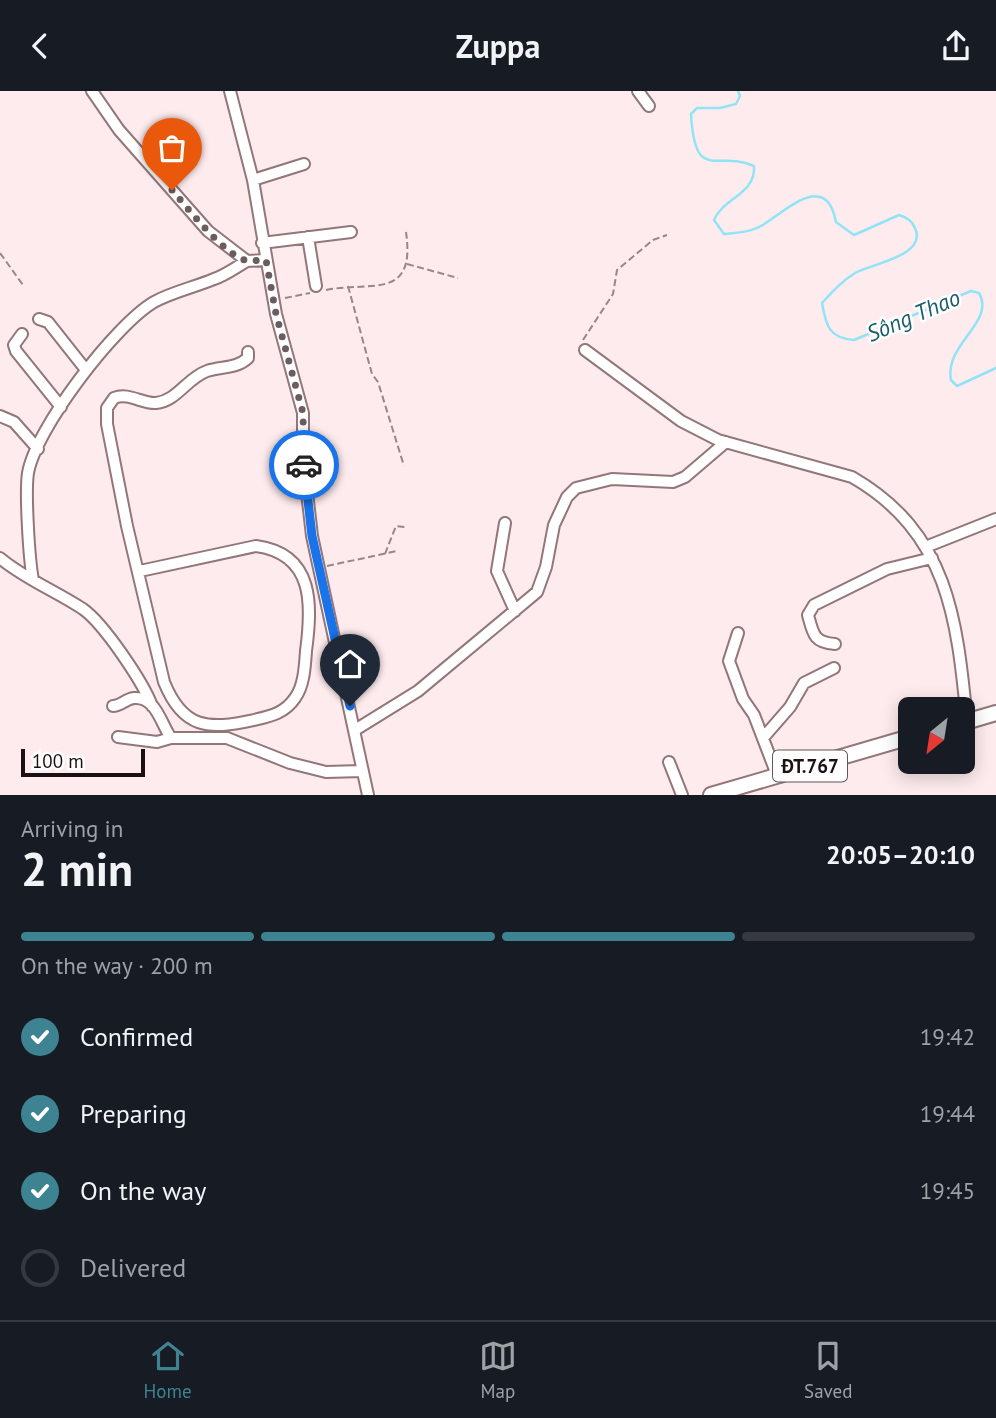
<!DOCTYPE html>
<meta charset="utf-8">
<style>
:root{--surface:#171b24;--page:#20242c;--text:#f1f3f6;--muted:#9ea1a6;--line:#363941;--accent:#3e8391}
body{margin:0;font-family:"PT Sans",sans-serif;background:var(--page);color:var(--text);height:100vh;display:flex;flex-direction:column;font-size:26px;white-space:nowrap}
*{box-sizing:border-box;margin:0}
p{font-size:23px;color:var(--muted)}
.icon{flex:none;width:38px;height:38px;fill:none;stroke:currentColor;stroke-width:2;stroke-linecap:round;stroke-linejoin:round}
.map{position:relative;height:704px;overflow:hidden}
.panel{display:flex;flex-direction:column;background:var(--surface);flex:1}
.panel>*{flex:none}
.needle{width:46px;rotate:210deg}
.buttons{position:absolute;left:898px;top:606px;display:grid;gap:14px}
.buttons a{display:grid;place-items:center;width:77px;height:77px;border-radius:10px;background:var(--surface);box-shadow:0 4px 18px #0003;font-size:35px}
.scale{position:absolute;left:21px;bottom:18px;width:124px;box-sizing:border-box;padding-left:7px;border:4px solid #1b1012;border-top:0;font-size:19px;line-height:24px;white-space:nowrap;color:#1b1012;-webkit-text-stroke:5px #fefefe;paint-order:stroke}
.pin{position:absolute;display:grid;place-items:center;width:60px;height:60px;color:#fff;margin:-72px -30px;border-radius:50% 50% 50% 0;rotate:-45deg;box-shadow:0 0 7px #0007}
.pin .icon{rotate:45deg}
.courier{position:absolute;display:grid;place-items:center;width:70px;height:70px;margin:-35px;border:5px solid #1a73e8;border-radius:50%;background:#fff;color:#222;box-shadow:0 2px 9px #0007}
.headline em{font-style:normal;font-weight:700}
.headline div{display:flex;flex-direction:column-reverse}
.headline{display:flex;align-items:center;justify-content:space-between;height:119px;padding:0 21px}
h1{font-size:46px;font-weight:700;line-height:52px}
.bar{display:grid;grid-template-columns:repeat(4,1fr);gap:10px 7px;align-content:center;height:84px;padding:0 21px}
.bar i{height:9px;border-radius:5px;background:var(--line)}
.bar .active{background:var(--accent)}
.bar p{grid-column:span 4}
ol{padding:0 21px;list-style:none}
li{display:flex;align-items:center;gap:21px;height:77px}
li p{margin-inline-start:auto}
li .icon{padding:7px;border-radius:50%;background:var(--accent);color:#fff;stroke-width:4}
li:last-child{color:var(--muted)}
li i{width:38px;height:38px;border:4px solid var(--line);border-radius:50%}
header{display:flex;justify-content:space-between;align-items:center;height:91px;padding:0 21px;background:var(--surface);font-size:32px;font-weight:700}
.dock{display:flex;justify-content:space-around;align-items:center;height:98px;border-top:2px solid var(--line);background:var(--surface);font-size:19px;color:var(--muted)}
.dock a{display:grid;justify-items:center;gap:4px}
.dock .active{color:var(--accent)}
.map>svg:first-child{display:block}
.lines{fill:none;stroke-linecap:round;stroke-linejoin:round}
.stream{stroke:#91e4f5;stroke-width:2.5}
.minor-casing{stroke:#92767a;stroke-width:14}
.major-casing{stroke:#92767a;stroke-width:18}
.path{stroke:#968789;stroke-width:2;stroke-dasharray:7 3.5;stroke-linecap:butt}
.minor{stroke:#fff;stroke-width:10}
.major{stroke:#fff;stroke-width:14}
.done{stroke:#6a5d5f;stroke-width:7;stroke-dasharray:0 12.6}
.route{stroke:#1a73e8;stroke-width:9}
.labels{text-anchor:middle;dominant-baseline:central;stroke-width:5;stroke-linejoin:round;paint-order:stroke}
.shield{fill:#fefefe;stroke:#5f5759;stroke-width:2}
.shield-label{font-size:19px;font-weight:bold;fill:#1b1012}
.water-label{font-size:23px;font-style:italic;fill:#185d69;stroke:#fefefe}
</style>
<header><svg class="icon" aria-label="back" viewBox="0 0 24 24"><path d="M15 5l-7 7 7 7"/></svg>Zuppa<svg class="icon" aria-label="share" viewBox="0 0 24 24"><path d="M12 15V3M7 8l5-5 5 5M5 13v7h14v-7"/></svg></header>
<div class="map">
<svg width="996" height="704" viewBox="0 0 996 704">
<rect width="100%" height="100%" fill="#feebed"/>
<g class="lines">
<path class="stream" d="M 738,0 L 740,5 L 736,13 L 720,17 L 697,17 L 691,23 C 695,94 717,58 754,75 C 756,103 723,107 714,129 L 724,143 C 737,142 750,141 761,135 C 785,121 826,78 836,131 L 854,144 L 899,124 C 906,126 912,129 915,137 C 928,165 870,173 855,182 C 842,190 832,201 822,212 C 826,235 829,247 854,249 L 971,200 L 979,202 C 996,231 944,253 951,289 L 957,295 L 996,277"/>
<defs>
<path id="minor" d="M 92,0 L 119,39 L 208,140 L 247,170 L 266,169
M 230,0 L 253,89 L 276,223 L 303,322 L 303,366 L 312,445 L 368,704
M 638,0 L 649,15
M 253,89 L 304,73
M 308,146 L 316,195
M 262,152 L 351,141
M 39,228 L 48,231 L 86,279
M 22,243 L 14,254 L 16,260 L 61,316
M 585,259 L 681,330 L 718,349 L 852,386 C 949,442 957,529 967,630
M 0,325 L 14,331 L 38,358
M 505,432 L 497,480 L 515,520
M 928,455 L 996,428
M 0,467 C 25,488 56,500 83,518 C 104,533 143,591 152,615
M 140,480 L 256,455 C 315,463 312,515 306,560 C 305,575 304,595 295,607 C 285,622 271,625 254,629 C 208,639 183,638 164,591 L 127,435 L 107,333 L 107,317 L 114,307 C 129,301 142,313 156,312 C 177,310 187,287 207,280 C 222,275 236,278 248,267 L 248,261
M 33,489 C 29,468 25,401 28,382 C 36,337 115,234 154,211 C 172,201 195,196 214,188 C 226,184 236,176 247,170
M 738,542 L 729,570 L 743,608 L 754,624 L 777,684
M 835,553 C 814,552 813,543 808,524 L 814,514 L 887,478 L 932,467
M 113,615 C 121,615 125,608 134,607 C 156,605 161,633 171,647 L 227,647 L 290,672 L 326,681 L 362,680
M 355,639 L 418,600 L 537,501 L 546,476 L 554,434 L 567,406 L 576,397 L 612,388 L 673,391 L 685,386 L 726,351
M 118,646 L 157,651 L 171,647
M 763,647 L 790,616 L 804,592 L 834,577
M 669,671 L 682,704"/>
<path id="major" d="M 962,632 L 996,622
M 711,704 L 910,646"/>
</defs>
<use href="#minor" class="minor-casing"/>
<use href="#major" class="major-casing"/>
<path class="path" d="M 0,162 L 23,194
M 407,173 L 458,187
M 348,195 L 372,283 L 378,291 L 404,375
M 326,199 C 371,190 416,210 406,141
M 285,207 L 310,202
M 583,249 L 613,203 L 617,179 L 653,149 L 667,144
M 385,463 L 396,435 L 405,436
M 327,475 L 397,460"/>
<use href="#minor" class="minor"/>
<use href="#major" class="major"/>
</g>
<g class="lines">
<path class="done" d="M 172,99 C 188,117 226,167 249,170 C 254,170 261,169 266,169 L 276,223 L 303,322 L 304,374"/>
<path class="route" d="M 304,374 L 312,445 L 350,615"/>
</g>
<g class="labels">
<rect class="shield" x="773" y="659.5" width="74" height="31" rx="5"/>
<g class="shield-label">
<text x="810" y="675">ĐT.767</text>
</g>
<g class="water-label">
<text transform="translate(913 224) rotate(-23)">Sông Thao</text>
</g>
</g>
</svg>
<div class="buttons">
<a><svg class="needle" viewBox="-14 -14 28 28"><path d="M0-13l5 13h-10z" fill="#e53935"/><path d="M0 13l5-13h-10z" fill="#9ea1a6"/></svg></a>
</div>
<div class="scale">100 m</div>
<div class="pin" style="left:172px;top:99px;background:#ea580c"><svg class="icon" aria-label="bag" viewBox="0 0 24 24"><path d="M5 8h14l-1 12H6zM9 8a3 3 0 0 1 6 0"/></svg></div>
<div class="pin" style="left:350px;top:615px;background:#1f2937"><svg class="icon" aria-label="home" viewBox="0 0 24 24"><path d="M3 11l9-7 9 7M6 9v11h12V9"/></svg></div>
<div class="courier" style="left:304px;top:374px"><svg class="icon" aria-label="car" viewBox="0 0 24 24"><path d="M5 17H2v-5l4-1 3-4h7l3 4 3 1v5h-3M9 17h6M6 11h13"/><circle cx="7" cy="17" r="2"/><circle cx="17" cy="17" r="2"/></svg></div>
</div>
<section class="panel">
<div class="headline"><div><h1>2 min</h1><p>Arriving in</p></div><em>20:05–20:10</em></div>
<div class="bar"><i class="active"></i><i class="active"></i><i class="active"></i><i></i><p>On the way · 200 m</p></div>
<ol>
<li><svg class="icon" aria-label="check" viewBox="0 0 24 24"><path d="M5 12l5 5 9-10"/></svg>Confirmed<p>19:42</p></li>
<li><svg class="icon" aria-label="check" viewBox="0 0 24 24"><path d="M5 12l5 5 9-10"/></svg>Preparing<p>19:44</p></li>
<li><svg class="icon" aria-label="check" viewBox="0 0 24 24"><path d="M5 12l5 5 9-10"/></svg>On the way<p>19:45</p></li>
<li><i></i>Delivered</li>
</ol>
</section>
<nav class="dock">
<a class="active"><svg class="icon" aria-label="home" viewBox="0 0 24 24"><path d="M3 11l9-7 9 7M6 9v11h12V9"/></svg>Home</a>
<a><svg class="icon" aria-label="map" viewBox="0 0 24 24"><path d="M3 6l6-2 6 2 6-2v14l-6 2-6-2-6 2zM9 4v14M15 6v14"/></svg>Map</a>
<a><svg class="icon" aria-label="saved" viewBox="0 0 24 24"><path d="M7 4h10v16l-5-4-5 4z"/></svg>Saved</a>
</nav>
